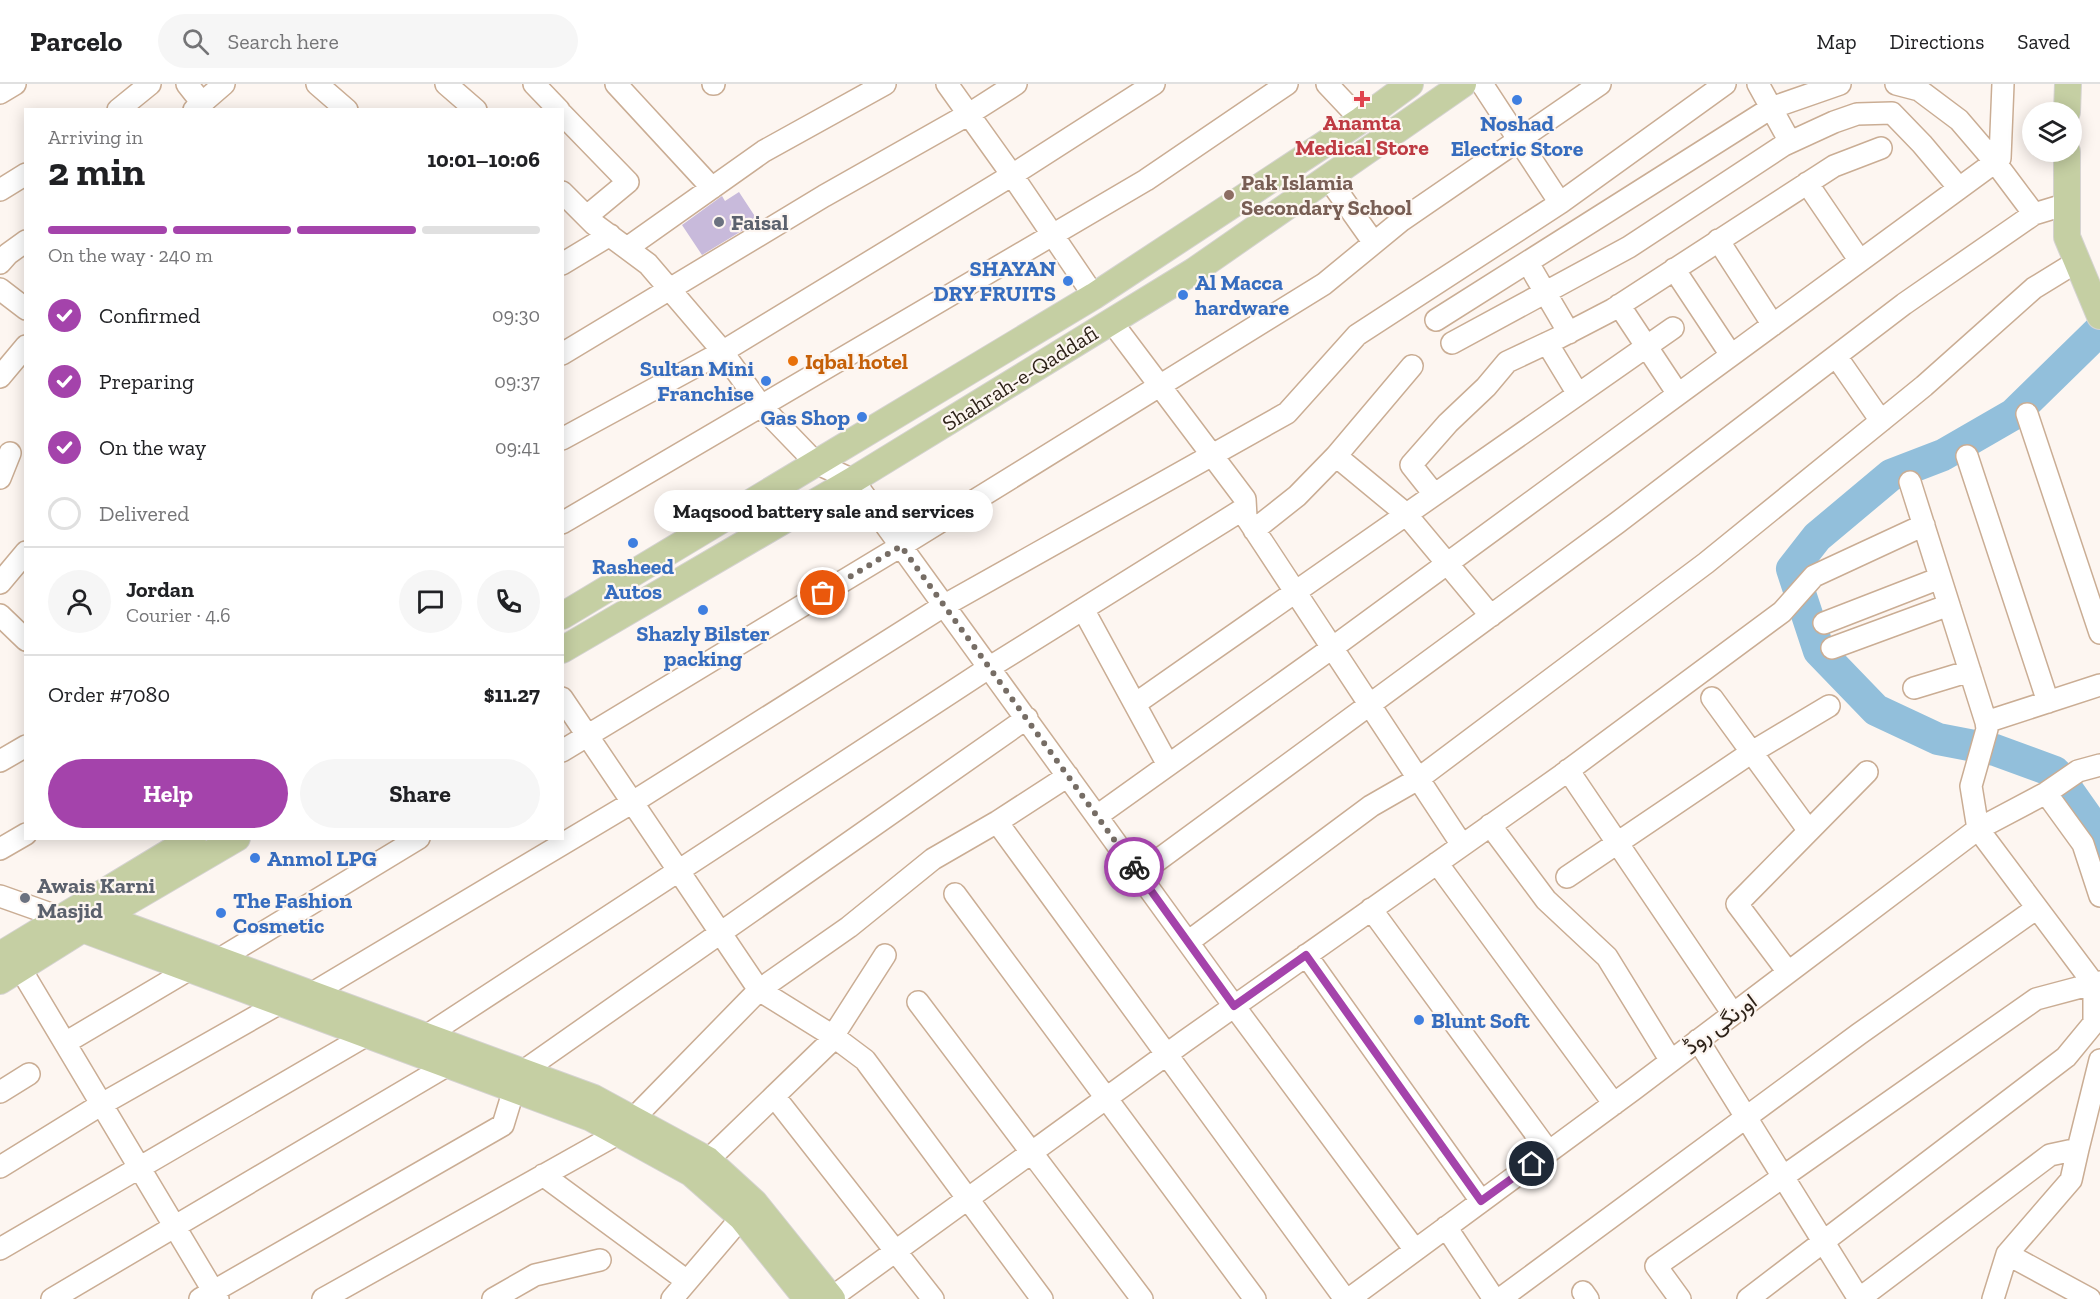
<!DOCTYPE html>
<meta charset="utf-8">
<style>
:root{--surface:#fff;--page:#f6f6f6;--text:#202124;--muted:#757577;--line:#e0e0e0;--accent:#a443ab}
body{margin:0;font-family:"Zilla Slab",Vazirmatn,serif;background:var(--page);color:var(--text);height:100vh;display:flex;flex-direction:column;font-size:22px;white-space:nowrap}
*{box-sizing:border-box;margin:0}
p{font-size:20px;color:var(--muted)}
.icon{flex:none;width:33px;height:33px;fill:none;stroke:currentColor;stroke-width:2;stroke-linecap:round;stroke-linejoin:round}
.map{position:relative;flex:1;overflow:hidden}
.sheet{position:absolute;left:24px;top:24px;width:540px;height:732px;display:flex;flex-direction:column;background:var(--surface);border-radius:0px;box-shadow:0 3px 15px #0003}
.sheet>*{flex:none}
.buttons{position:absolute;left:2022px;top:18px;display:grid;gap:12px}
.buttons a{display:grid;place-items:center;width:60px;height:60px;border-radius:50%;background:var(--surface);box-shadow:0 3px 15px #0003;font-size:30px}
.pin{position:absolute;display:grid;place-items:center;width:51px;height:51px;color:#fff;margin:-26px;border:3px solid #fff;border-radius:50%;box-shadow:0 2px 6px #0007}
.courier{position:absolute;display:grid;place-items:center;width:60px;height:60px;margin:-30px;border:4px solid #a443ab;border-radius:50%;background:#fff;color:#222;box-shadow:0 2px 8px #0007}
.bubble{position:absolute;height:42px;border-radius:21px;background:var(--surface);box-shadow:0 3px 15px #0003;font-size:20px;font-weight:700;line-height:42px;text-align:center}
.headline em{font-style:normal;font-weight:700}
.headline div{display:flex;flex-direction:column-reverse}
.headline{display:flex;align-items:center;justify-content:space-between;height:102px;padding:0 24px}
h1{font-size:39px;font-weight:700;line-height:45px}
.bar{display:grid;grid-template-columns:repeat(4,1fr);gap:9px 6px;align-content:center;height:72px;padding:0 24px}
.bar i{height:8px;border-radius:4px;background:var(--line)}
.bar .active{background:var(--accent)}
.bar p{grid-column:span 4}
.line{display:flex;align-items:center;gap:15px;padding:0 24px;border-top:2px solid var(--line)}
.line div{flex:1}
.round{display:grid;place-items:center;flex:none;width:63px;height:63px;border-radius:32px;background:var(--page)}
ol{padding:0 24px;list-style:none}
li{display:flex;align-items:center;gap:18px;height:66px}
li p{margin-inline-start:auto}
li .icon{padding:6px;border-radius:50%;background:var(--accent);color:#fff;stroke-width:4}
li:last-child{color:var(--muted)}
li i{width:33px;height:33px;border:3px solid var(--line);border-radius:50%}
.primary-button{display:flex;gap:12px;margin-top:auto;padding:12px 24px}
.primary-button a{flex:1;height:69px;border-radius:36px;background:var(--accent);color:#fff;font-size:24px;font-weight:700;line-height:69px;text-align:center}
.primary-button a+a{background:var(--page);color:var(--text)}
header{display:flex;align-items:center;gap:36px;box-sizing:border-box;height:84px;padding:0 30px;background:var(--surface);border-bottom:2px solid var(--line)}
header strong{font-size:28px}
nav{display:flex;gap:33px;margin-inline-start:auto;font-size:21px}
.search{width:420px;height:54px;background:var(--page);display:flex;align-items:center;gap:15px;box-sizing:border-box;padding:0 21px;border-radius:33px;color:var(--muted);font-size:22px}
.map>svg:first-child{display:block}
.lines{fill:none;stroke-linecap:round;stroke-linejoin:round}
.river{stroke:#92bfdb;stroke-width:32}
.building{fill:#c8badb}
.minor-casing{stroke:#caad94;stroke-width:24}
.major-casing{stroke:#d5d3d1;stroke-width:28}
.minor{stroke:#fff;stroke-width:21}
.major{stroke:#c5cfa3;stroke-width:26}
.done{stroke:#766d65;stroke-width:6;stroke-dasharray:0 10.8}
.route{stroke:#a443ab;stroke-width:8}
.health-dot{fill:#e0444e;stroke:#fdf6f1;stroke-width:2}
.shop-dot{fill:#3f7fe0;stroke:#fdf6f1;stroke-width:2}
.education-dot{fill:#8d6e63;stroke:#fdf6f1;stroke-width:2}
.worship-dot{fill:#6b7280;stroke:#fdf6f1;stroke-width:2}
.food-dot{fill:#e8710a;stroke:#fdf6f1;stroke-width:2}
.labels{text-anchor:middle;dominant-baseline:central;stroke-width:4.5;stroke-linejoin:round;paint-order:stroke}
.health-label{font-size:22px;font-weight:bold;fill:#be3a42;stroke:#fdf6f1}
.shop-label{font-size:22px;font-weight:bold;fill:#366cbe;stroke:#fdf6f1;text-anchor:start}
.education-label{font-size:22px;font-weight:bold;fill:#785e54;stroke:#fdf6f1;text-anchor:start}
.worship-label{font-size:22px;font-weight:bold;fill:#5b616d;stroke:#fdf6f1;text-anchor:start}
.food-label{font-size:22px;font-weight:bold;fill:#c56008;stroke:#fdf6f1;text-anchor:start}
.street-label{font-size:22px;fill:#2e2319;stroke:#fdf6f1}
</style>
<header>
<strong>Parcelo</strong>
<div class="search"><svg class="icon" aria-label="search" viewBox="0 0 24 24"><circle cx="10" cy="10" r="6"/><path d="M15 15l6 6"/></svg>Search here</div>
<nav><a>Map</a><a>Directions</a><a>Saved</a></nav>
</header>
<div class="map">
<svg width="2100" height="1215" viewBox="0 0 2100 1215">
<rect width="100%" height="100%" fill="#fdf6f1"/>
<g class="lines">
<path class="river" d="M 2100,246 L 2014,330 L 1943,371 L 1891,391 L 1817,453 L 1792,485 L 1819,567 L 1876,626 L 1938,655 L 1995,666 L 2055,688 L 2096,746 L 2100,758"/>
</g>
<path class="building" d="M 739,108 L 758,137 L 702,171 L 682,141 L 722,112 L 725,117 Z"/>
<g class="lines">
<defs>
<path id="minor" d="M 187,0 L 202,19
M 317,0 L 347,26
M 446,0 L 476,26
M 534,0 L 559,26
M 616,0 L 712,104
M 713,0 L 714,0
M 947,0 L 1012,91 L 1094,212
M 1327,0 L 1361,36
M 1482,0 L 1560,119
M 1758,0 L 1790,58
M 1896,0 L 1919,6 L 1959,36 L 1995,78 L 2034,130
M 0,9 L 15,0
M 118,26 L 150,0
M 194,26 L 224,0
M 562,30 L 628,98 L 587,132
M 1328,94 L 1374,159
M 1807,99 L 1860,177
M 0,106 L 26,90
M 562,108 L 594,140 L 648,180 L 719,263 L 762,323 L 816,379 L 853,396 L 1234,922 L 1415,1166
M 1718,156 L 1773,241
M 627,164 L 764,67 L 885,0
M 0,179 L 8,170 L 26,157
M 1528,179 L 1569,249
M 562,180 L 610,151
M 1674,185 L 1731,271
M 0,205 L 26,225
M 1619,221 L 1678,310
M 1436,236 L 1771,24 L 1840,0
M 1111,237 L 1245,415 L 1246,433 L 1462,761
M 1452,259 L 1629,163 L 1784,61 L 1834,38 L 1857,30 L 1892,29 L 1922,60 L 1959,104
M 1547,259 L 1578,310
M 562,270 L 824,112 L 969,30 L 1016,0
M 1836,272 L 1881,337
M 0,293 L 26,262
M 2027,330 L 2100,549
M 562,355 L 722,268 L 1009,93 L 1154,0
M 1336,372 L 1405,429 L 1491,532
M 1967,372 L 2048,618
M 0,394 L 10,369
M 1910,398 L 1986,638 L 2100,601
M 1434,410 L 1411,381 L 1448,339 L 1486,303 L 1507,278 L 1560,253 L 1612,226 L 1834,82 L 1881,64
M 562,439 L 1146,96 L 1287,0
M 1254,446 L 1297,412 L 1336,372 L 1412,282
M 0,499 L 26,468
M 1083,525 L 1168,681
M 0,531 L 26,556
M 1824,539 L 1940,494
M 1832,564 L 1949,521
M 1914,604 L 1970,587
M 562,614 L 759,906 L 833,952 L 865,976 L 1042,1215
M 1712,614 L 1809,747
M 1135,620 L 1673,244
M 562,667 L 901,462 L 1324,200 L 1402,136 L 1600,0
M 0,677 L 26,662
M 1568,686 L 1733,930
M 2046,709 L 2083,760 L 2100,812
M 1097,732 L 1332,564 L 1995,78 L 2000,74 L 2003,0
M 997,738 L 1345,1215
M 1490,741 L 1546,816 L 1607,873 L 1671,977
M 0,765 L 26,750
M 1437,779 L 1614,1020
M 1139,790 L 1617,439 L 1904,220 L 2034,130 L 2067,120
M 1567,793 L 1752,668 L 1829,622
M 955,810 L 1255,1215
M 0,812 L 62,834
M 1371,825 L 1549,1068
M 1188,858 L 1371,722 L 1418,695 L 1706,479 L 1924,302 L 2034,204 L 2078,177
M 1306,871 L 1481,1117
M 218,876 L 419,754
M 20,884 L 218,1215
M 1788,888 L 1737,820 L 1867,688
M 918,918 L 1142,1215
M 426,952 L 990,583 L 1245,424
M 1698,956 L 1859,1215
M 65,959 L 190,885
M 522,988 L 1027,634
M 0,1008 L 29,990
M 774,1012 L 933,1215
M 633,1035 L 759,906 L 849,843 L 933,775 L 997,738 L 1068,692
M 708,1076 L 828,960 L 885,871
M 0,1083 L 102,1020 L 280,919 L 311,910 L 633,718 L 945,521 L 1287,329 L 1357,251 L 1560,119 L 1725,0
M 543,1091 L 687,1197
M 1446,1143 L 1494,1215
M 0,1165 L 367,951
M 2007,1170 L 2090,1215
M 1583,1208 L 1588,1215
M 831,1214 L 1185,957 L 1562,691 L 1782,528 L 1814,492 L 1924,441
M 52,1215 L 448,981
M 200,1215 L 503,1041 L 514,1005
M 323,1215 L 619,1049
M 493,1215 L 535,1191 L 600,1176
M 672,1215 L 752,1121
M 1349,1215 L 1634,1005 L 1978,745 L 2046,709 L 2078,687 L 2100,681
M 1500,1215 L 1859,950 L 2037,824
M 1680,1215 L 1656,1182 L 2036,915 L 2100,898
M 1748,1215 L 2066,973 L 2094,939 L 2094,900 L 1978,745 L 1971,702 L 1987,645 L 1986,638
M 1859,1215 L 2050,1071 L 2078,1065 L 2100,976
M 1993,1215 L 2007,1170 L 2071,1096 L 2078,1065"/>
<path id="major" d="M 2067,28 L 2068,0
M 2067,68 L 2067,153 L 2100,232
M 562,532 L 1094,212 L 1361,36 L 1410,0
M 562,566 L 853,396 L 1194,187 L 1463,0
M 62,834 L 102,833 L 594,1014 L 708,1076 L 754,1118 L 832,1215
M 68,837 L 82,845 L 591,1034 L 691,1089 L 742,1134 L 807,1215
M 0,871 L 193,754
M 0,897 L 102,833 L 237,754"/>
</defs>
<use href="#minor" class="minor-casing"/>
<use href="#major" class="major-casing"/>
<use href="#minor" class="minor"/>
<use href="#major" class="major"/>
</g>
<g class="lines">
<path class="done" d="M 823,509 L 901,462 L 1134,783"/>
<path class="route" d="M 1134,783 L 1234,922 L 1306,871 L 1481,1117 L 1532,1080"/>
</g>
<path class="health-dot" d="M1359 6h6v6h6v6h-6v6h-6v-6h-6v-6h6z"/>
<g class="shop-dot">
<circle cx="1517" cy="16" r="6"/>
<circle cx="1068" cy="197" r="6"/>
<circle cx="1183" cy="211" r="6"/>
<circle cx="766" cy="297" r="6"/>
<circle cx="862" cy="333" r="6"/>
<circle cx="633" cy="459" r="6"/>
<circle cx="703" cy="526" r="6"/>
<circle cx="255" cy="774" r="6"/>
<circle cx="221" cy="829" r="6"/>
<circle cx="1419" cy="936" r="6"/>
</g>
<circle class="education-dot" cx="1229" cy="111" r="6"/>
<g class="worship-dot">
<circle cx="719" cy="138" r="6"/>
<circle cx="25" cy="814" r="6"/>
</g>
<circle class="food-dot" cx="793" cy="277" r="6"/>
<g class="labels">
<g class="health-label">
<text x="1362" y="38">Anamta<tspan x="1362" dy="25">Medical Store</tspan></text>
</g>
<g class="shop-label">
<text x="1517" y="39" text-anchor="middle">Noshad<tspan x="1517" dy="25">Electric Store</tspan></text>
<text x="1056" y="184" text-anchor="end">SHAYAN<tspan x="1056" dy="25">DRY FRUITS</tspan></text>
<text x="1195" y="198">Al Macca<tspan x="1195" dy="25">hardware</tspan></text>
<text x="754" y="284" text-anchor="end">Sultan Mini<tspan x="754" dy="25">Franchise</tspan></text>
<text x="850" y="333" text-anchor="end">Gas Shop</text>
<text x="633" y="482" text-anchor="middle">Rasheed<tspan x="633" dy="25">Autos</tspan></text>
<text x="703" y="549" text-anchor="middle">Shazly Bilster<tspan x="703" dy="25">packing</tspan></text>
<text x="267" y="774">Anmol LPG</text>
<text x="233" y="816">The Fashion<tspan x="233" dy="25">Cosmetic</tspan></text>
<text x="1431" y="936">Blunt Soft</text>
</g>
<g class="education-label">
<text x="1241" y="98">Pak Islamia<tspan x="1241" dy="25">Secondary School</tspan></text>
</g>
<g class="worship-label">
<text x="731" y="138">Faisal</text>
<text x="37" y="801">Awais Karni<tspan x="37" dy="25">Masjid</tspan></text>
</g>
<g class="food-label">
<text x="805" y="277">Iqbal hotel</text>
</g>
<g class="street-label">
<text transform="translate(1020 294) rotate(-32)">Shahrah-e-Qaddafi</text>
<text transform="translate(1720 940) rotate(-37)">اورنگی روڈ</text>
</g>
</g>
</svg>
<div class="buttons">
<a><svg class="icon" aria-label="layers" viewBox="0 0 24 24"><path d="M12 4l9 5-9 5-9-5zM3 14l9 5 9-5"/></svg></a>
</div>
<div class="pin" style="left:823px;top:509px;background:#ea580c"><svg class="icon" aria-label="bag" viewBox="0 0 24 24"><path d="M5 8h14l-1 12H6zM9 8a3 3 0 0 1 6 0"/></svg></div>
<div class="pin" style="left:1532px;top:1080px;background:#1f2937"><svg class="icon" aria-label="home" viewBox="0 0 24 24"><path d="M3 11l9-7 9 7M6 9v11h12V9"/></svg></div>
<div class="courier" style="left:1134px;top:783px"><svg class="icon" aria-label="bike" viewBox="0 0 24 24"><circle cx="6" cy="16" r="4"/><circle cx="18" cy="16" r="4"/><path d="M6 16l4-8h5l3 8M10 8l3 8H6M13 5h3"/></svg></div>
<div class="bubble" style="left:654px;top:406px;width:339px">Maqsood battery sale and services</div>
<section class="sheet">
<div class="headline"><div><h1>2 min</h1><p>Arriving in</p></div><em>10:01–10:06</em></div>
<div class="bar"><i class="active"></i><i class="active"></i><i class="active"></i><i></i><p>On the way · 240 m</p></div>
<ol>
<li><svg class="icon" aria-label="check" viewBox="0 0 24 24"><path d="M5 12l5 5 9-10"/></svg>Confirmed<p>09:30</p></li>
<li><svg class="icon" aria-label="check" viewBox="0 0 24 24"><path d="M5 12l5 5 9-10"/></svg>Preparing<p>09:37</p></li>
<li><svg class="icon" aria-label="check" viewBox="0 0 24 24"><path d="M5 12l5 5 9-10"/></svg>On the way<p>09:41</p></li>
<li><i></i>Delivered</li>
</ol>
<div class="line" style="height:108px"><a class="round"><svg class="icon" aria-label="person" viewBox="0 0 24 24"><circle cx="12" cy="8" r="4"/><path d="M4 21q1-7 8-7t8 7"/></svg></a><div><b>Jordan</b><p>Courier · 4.6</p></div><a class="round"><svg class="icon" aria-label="chat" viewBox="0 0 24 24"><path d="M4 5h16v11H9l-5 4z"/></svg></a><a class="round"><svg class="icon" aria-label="phone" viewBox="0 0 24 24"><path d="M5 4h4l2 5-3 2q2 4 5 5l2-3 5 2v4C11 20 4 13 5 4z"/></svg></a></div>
<div class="line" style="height:78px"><div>Order #7080</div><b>$11.27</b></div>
<div class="primary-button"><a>Help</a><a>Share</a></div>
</section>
</div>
